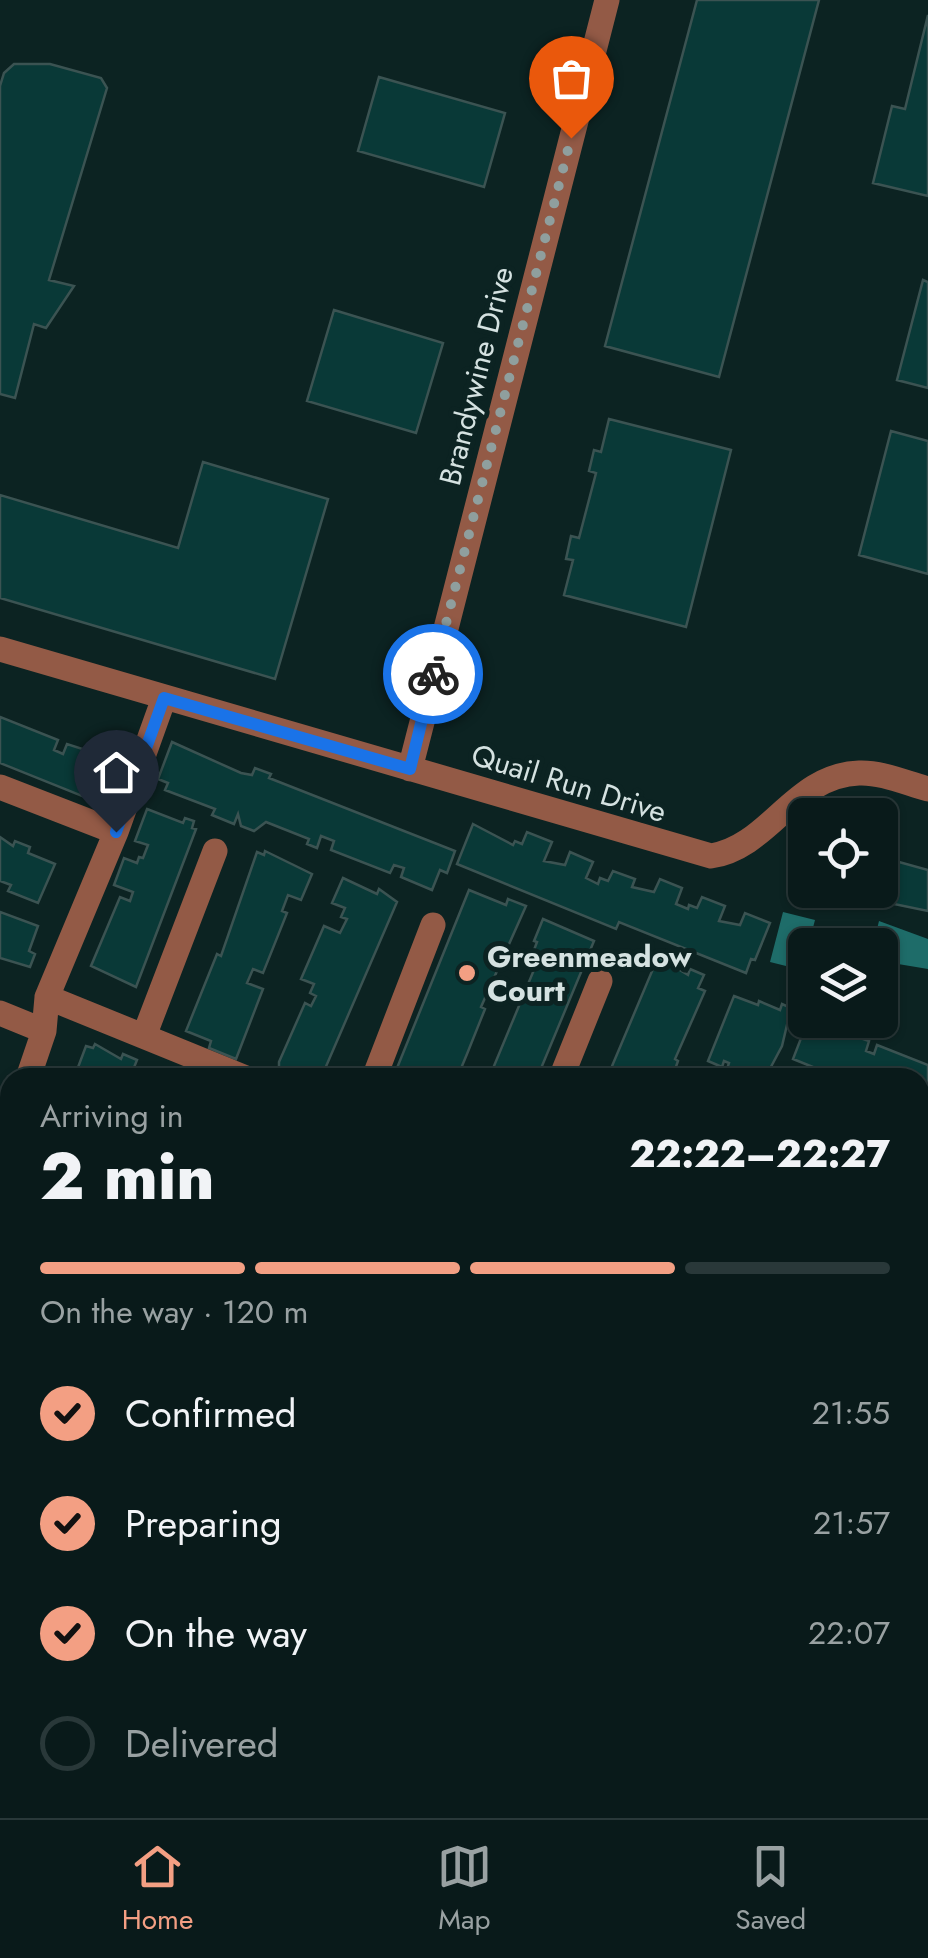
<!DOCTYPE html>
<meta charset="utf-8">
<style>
:root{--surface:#091a1a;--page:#122323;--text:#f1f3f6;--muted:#99a1a2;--line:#293839;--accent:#f39f83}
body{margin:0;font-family:Jost,sans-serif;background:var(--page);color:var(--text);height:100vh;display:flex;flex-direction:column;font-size:38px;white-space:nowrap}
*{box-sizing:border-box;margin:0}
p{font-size:32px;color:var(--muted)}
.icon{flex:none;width:55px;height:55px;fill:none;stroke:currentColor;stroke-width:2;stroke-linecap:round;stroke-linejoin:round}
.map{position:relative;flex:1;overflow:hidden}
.side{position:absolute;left:0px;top:1068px;width:930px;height:752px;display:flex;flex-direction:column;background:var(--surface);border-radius:30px 30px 0 0;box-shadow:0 2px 8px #0004,0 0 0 2px var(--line)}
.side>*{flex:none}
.controls{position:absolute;left:788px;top:798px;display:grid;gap:20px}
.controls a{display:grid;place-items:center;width:110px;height:110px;border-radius:15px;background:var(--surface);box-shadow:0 2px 8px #0004,0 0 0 2px var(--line);font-size:50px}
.pin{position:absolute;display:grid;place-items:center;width:85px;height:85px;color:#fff;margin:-102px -42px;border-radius:50% 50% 50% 0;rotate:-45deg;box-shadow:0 0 10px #0007}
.pin .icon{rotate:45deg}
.courier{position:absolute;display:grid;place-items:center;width:100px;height:100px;margin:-50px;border:8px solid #1a73e8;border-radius:50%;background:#fff;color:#222;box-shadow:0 2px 12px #0007}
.headline em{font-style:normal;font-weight:800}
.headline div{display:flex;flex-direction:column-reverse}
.headline{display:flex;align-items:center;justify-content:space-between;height:170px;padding:0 40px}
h1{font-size:65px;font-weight:800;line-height:75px}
.bar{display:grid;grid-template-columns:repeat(4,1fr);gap:15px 10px;align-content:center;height:120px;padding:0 40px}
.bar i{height:12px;border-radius:8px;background:var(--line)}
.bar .on{background:var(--accent)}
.bar p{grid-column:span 4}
ol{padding:0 40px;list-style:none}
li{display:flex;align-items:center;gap:30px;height:110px}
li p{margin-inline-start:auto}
li .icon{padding:10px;border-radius:50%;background:var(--accent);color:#111;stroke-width:4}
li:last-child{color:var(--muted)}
li i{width:55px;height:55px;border:5px solid var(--line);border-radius:50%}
.tab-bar{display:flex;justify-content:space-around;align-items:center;height:140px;border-top:2px solid var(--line);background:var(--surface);font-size:28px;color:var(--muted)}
.tab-bar a{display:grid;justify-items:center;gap:5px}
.tab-bar .on{color:var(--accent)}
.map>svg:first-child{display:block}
.water{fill:#1e6c69}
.building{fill:#093937;stroke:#3b5352;stroke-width:2.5}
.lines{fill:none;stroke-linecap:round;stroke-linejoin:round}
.path{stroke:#546766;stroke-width:5;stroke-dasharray:10 5;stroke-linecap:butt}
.minor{stroke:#935a46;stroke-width:25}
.done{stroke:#8f9f9e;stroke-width:10;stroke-dasharray:0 18}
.route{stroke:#1a73e8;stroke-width:12}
.poi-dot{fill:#f39f83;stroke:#0c2322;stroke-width:4}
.labels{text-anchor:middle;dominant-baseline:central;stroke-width:10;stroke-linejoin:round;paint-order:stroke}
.street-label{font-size:30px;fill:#d5e2e1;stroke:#0c2322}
.poi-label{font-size:30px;font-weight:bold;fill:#d5e2e1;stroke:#0c2322;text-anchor:start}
</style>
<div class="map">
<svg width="928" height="1818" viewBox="0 0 928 1818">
<rect width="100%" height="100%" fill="#0c2322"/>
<path class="water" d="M 783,912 L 815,920 L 802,970 L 770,962 Z
M 879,921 L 928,939 L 928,969 L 880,961 L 880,945 L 873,945 Z"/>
<path class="building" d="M 697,0 L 819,0 L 719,377 L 605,346 Z
M 928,15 L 928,196 L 873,183 L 892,106 L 905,109 Z
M 14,64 L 50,64 L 101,78 L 107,88 L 49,280 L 74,286 L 46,328 L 34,324 L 15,398 L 0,394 L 0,86 L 4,73 Z
M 379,77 L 505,113 L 484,187 L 358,151 Z
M 923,280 L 928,282 L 928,388 L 897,380 Z
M 334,310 L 443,343 L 416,433 L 307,401 Z
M 609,419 L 731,450 L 686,627 L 564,595 L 573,560 L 566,559 L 571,536 L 579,538 L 596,473 L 589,471 L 594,450 L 601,452 Z
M 891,431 L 928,441 L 928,574 L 859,555 Z
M 203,462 L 328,499 L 275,679 L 0,598 L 0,495 L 178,548 Z
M 0,717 L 58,740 L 54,750 L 63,754 L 67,744 L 95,753 L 98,757 L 82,796 L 0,763 Z
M 172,742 L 241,773 L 252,775 L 255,768 L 271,774 L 269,778 L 455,851 L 447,873 L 440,870 L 432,890 L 401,877 L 404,868 L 394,865 L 390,873 L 331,850 L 334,841 L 321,836 L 317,848 L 307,844 L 309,839 L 266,822 L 254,831 L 241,826 L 238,814 L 234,824 L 212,815 L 215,809 L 165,790 L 168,783 L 158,779 Z
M 147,809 L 183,823 L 185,818 L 194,821 L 192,828 L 196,829 L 136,987 L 91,966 L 120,897 L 130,901 L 133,892 L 114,885 L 124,858 L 137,863 L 139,857 L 143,858 L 148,845 L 135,841 Z
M 473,824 L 513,845 L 515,841 L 522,844 L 527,832 L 552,842 L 544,861 L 565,865 L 570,852 L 593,862 L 586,878 L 598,884 L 600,878 L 608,881 L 613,871 L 635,879 L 632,887 L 654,892 L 660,879 L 682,888 L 676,904 L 688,909 L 689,905 L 697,908 L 702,897 L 725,906 L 719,921 L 740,925 L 745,913 L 770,923 L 755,960 L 751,959 L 746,973 L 619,922 L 616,929 L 457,864 Z
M 0,837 L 13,846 L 15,841 L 30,847 L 28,853 L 55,864 L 38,903 L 8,891 L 11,885 L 0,881 Z
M 265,851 L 312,874 L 301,900 L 288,895 L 282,911 L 287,913 L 263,973 L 253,969 L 247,983 L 263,989 L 236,1059 L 209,1048 L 211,1041 L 186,1031 L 217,954 L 221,956 L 257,852 L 264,855 Z
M 881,857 L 928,870 L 928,911 L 870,899 L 872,890 L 880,890 Z
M 343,878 L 377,894 L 379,889 L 397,902 L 321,1078 L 300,1078 L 279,1068 L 279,1062 L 305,1003 L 311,1006 L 316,996 L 310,993 L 314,984 L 301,979 L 324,926 L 340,933 L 347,919 L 341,917 L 345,908 L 332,903 Z
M 469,890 L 506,905 L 508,899 L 526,906 L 481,1007 L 485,1009 L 467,1054 L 457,1078 L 393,1078 Z
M 0,912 L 38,926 L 29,951 L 35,954 L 30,967 L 0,958 Z
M 543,919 L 594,941 L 537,1078 L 489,1078 L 541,953 L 534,950 L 537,942 L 534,941 Z
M 658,957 L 688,975 L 690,969 L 704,975 L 698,988 L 705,991 L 675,1059 L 678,1061 L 672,1078 L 607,1078 Z
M 734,996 L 758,1005 L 759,1001 L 780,1010 L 782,1004 L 791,1008 L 782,1046 L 765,1078 L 724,1078 L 729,1063 L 724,1061 L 722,1067 L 708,1061 Z
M 808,1020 L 869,1041 L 866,1051 L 874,1054 L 877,1045 L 928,1065 L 928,1111 L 920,1108 L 920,1078 L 840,1078 L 793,1059 Z
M 95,1044 L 121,1059 L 123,1054 L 137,1060 L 131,1075 L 135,1078 L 74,1078 L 86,1046 L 93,1048 Z
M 0,1175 L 10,1179 L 6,1191 L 10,1239 L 0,1235 Z
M 928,1240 L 928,1312 L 920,1309 L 920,1261 Z
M 928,1551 L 928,1618 L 920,1615 L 920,1560 Z
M 0,1578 L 10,1582 L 6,1593 L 10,1595 L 10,1640 L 0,1636 Z
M 447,1810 L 516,1810 L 513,1818 L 455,1818 L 445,1814 Z"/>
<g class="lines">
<path class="path" d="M 0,1261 L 10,1265
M 920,1625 L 928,1629"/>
<path class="minor" d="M 0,649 L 711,856 C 770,847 794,775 859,773 C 881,772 906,783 928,789
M 410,769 L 607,0
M 0,787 L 116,832
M 47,997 L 246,1078
M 0,1013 L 44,1031
M 144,1036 L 215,851
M 28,1078 L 44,1031 L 47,997 L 116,832 L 164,698
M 374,1078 L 433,925
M 561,1078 L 600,981
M 0,1135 L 6,1138 L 10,1127
M 0,1498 L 10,1502
M 777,1810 L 797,1818"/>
</g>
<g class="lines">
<path class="done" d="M 433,674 L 571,138"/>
<path class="route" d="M 116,832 L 164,698 L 410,769 L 433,674"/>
</g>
<circle class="poi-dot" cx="467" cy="973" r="10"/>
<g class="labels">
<g class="street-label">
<text transform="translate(476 376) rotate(-76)">Brandywine Drive</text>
<text transform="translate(569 783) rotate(17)">Quail Run Drive</text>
</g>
<g class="poi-label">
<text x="487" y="956">Greenmeadow<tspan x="487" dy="34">Court</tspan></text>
</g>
</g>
</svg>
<div class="controls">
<a><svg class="icon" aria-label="locate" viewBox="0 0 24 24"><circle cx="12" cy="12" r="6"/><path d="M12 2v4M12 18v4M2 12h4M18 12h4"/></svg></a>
<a><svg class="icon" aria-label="layers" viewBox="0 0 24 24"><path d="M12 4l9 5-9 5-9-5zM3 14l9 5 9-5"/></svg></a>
</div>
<div class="pin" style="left:571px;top:138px;background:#ea580c"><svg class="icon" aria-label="bag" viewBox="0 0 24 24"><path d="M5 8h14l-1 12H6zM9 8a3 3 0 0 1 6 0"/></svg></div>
<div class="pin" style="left:116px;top:832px;background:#1f2937"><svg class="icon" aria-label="home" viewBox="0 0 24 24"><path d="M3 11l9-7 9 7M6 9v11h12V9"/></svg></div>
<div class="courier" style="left:433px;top:674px"><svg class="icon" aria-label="bike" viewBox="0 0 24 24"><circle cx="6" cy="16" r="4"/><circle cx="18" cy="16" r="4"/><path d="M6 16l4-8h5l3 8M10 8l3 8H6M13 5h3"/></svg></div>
<section class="side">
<div class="headline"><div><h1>2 min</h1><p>Arriving in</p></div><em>22:22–22:27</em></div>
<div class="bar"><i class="on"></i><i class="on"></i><i class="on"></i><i></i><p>On the way · 120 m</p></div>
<ol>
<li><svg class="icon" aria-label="check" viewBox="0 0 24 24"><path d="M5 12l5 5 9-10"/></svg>Confirmed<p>21:55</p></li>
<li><svg class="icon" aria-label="check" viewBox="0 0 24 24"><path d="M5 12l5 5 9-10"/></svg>Preparing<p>21:57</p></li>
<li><svg class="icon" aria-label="check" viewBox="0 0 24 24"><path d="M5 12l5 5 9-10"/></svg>On the way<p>22:07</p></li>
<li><i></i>Delivered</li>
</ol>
</section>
</div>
<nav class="tab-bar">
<a class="on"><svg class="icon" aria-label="home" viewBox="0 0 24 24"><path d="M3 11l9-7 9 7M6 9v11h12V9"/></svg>Home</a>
<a><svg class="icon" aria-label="map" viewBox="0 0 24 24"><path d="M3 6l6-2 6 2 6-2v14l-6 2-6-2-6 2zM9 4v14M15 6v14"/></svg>Map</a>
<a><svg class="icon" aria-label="saved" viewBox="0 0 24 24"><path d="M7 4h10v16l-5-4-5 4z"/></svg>Saved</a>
</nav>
